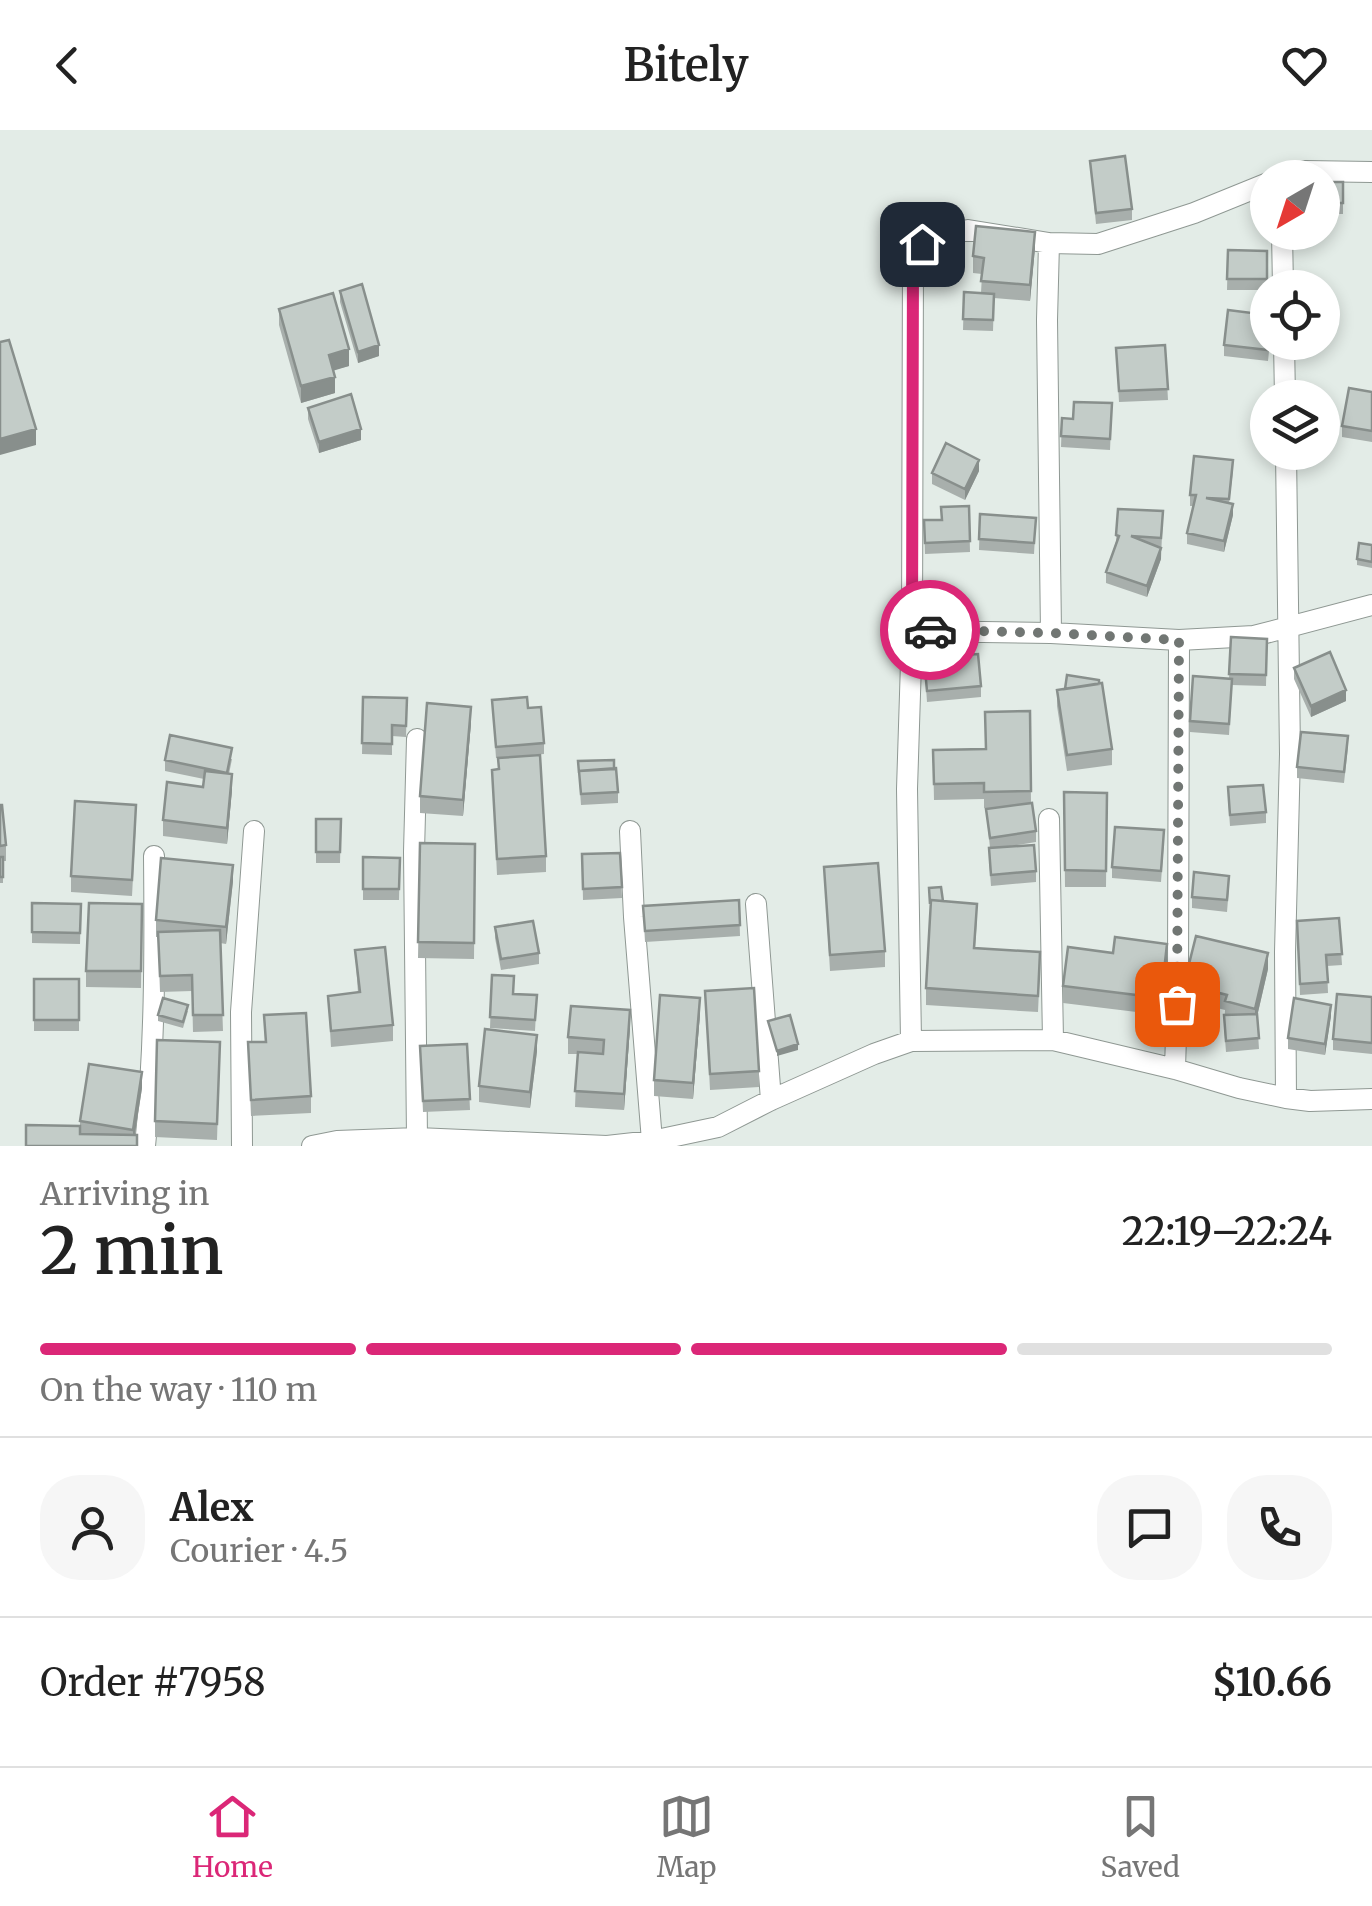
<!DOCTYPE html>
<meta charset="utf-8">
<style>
:root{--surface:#fff;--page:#f6f6f6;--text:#222;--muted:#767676;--line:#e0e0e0;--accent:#db2777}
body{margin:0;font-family:Merriweather,serif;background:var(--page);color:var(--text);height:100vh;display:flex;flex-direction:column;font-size:38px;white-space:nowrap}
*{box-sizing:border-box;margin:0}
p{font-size:32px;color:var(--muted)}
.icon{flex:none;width:55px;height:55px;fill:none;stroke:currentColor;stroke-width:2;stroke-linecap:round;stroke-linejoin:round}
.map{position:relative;height:1016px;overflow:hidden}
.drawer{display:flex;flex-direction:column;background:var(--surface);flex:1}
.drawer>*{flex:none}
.needle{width:65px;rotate:219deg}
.tools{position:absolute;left:1250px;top:30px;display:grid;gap:20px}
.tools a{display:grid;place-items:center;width:90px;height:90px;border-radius:50%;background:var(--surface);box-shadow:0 5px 15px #0003;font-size:50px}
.pin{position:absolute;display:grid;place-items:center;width:85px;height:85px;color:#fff;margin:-42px;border-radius:20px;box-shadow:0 5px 15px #0006}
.courier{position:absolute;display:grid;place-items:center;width:100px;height:100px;margin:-50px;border:8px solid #db2777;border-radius:50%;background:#fff;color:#222;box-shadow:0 2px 12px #0007}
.summary em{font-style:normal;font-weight:600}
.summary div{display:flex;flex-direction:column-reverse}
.summary{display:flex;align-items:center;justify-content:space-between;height:170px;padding:0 40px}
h1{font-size:65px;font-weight:600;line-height:75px}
.bar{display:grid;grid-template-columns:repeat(4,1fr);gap:15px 10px;align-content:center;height:120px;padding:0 40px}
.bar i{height:12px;border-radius:8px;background:var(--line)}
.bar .on{background:var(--accent)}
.bar p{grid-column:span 4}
.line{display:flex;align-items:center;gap:25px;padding:0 40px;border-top:2px solid var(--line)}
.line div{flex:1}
.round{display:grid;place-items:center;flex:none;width:105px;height:105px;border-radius:40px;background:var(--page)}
header{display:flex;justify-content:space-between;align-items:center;height:130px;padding:0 40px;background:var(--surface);font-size:45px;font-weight:600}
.menu{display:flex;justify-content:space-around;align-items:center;height:140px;border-top:2px solid var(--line);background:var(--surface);font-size:28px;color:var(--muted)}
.menu a{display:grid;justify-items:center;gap:5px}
.menu .on{color:var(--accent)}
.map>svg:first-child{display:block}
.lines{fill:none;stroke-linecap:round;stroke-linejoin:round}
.street-casing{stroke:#8f9893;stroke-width:22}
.street{stroke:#fff;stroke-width:20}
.wall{fill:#a8afac}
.shaded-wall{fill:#888f8c}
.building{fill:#c3ccc8;stroke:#888f8c;stroke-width:2.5}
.done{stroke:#717673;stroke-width:10;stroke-dasharray:0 18}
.route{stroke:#db2777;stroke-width:12}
</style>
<header><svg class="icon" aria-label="back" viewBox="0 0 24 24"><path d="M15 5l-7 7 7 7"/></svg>Bitely<svg class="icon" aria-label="heart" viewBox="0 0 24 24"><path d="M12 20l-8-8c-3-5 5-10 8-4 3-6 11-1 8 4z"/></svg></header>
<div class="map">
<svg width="1372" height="1016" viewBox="0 0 1372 1016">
<rect width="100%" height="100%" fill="#e3ece7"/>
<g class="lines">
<defs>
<path id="street" d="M 1280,48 L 1305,41 L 1372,42
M 1282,102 L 1283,158
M 1049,113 L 1047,190 L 1051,503
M 1284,212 L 1285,268
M 1286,322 L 1290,624 L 1285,822 L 1286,968
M 912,501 L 1051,503 L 1179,510 L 1254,506 L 1372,475
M 417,609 L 414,722 L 417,1008
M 1049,689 L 1053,910
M 630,701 L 634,787 L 652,1011
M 756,774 L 771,970
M 911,911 L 907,659 L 912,501 L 913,127 L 922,114 L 937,105 L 968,100 L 1049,113 L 1098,114 L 1194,83 L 1268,53
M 1175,939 L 1178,841 L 1179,510
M 145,1016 C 155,919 155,823 154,726
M 242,1016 L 241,882 L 254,701
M 312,1016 L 337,1011 L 417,1008 L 607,1016 L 652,1011 L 718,997 L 771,970 L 874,924 L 911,911 L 1053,910 L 1175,939 L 1239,958 L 1286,968 L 1310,971 L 1372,969"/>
</defs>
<use href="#street" class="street-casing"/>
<use href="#street" class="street"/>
</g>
<path class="wall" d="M 1090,31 L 1132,79 L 1132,90 L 1096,94 Z
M 1322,52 L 1343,52 L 1343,84 L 1322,84 Z
M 1035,118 L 1030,171 L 994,168 L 993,201 L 963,200 L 964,162 L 981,163 L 982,144 L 973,143 L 973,126 Z
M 1228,120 L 1267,121 L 1267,160 L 1227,160 Z
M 340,161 L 379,226 L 358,233 L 340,172 Z
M 279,179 L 349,236 L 333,240 L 335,263 L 301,273 L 279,195 Z
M 1270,212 L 1268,231 L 1224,226 L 1224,215 Z
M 1165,215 L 1168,270 L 1119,272 L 1116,218 Z
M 1372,262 L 1372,312 L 1342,307 L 1342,296 Z
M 1112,273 L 1110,320 L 1061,317 L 1062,288 L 1073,289 Z
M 308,278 L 361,310 L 319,323 L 308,289 Z
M 979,341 L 965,370 L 932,354 L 932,343 Z
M 1233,341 L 1229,373 L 1233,385 L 1224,422 L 1187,414 L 1187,403 L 1194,376 L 1190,376 L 1190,365 Z
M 969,376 L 970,422 L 925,424 L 924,390 L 941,390 Z
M 1118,379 L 1163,381 L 1161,429 L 1147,467 L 1106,453 L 1106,442 L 1116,412 Z
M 980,384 L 1036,388 L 1034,424 L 979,420 Z
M 1372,415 L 1372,438 L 1357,435 L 1357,429 Z
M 1231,507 L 1267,509 L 1266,556 L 1232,555 L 1229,605 L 1190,602 L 1190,591 L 1229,549 Z
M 924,528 L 981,556 L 981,567 L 927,572 Z
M 1294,538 L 1346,571 L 1311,587 L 1294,549 Z
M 1099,554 L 1112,619 L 1112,635 L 1067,641 L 1057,576 L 1057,560 Z
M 363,567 L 407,568 L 406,607 L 392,606 L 392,625 L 362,624 Z
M 492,570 L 528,578 L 544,613 L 544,624 L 507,627 L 546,726 L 546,742 L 497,745 L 492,640 L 498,639 L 498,628 L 496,628 Z
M 1030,581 L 1031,673 L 1036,701 L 1036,712 L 998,718 L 1036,741 L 1036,752 L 991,756 L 989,729 L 989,718 L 990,718 L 986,679 L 995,678 L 984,678 L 984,669 L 934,670 L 933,620 L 986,619 Z
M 471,593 L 463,686 L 420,683 L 420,666 Z
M 1348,617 L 1344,653 L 1297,648 L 1297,637 Z
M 232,629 L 229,644 L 232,660 L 227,714 L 163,706 L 163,690 L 203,657 L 204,649 L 165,641 L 165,630 Z
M 578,631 L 618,662 L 618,673 L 581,675 Z
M 1064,662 L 1107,663 L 1106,757 L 1065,757 Z
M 1228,668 L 1266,682 L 1266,693 L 1230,696 Z
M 0,675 L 6,715 L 6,731 L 3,731 L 3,753 L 0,753 Z
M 316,689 L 341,689 L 340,733 L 316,733 Z
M 136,691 L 132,766 L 71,762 L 71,746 Z
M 1164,711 L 1161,752 L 1112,748 L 1112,737 Z
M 420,713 L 475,714 L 474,829 L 418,828 Z
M 620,723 L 622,768 L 583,770 L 582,724 Z
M 363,727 L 400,728 L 399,770 L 363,770 Z
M 824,737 L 885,821 L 885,837 L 830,841 Z
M 233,751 L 226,814 L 220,813 L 223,901 L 193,902 L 192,861 L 160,862 L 158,807 L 156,807 L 156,790 Z
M 1229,757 L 1227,782 L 1192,778 L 1192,767 Z
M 739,770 L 740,806 L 645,812 L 643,776 Z
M 943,771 L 977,790 L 975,818 L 1040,838 L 1038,882 L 926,875 L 926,858 Z
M 32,773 L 81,774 L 80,814 L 32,813 Z
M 142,774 L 141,858 L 86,857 L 86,841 Z
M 1339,788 L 1342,835 L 1327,836 L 1328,863 L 1300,865 L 1297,791 Z
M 495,797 L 539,823 L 539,834 L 501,840 L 495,808 Z
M 355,820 L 393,895 L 393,911 L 331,917 L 328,866 L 358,863 Z
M 1167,830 L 1161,885 L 1063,873 L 1063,856 Z
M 1268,839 L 1257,887 L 1259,919 L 1226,922 L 1224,896 L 1225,880 L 1184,870 L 1184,854 Z
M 492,845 L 513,864 L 537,865 L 535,901 L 490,898 Z
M 34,849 L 79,849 L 79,901 L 34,901 Z
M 705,861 L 759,941 L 759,957 L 710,960 Z
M 1372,867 L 1372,924 L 1333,920 L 1333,909 Z
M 188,881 L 183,898 L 158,891 L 158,885 Z
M 700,884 L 693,969 L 654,966 L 654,950 Z
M 264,885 L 311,966 L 311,983 L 251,986 L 248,912 L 265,912 Z
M 1331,886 L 1325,925 L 1288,919 L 1288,908 Z
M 630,897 L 624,980 L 575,977 L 577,924 L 568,924 L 568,907 Z
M 220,912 L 217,1010 L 155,1007 L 155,991 Z
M 467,914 L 470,980 L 423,982 L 420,916 Z
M 537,921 L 530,978 L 479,972 L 479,956 Z
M 142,958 L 135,1005 L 26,1016 L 80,996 L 80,991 Z"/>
<path class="shaded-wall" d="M 1035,102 L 1035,118 L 1030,171 L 1030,155 Z
M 379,215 L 379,226 L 358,233 L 358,222 Z
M 349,219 L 349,236 L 329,242 L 329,225 Z
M 335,247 L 335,263 L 301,273 L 301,256 Z
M 36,299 L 36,315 L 0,325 L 0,309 Z
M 361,299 L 361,310 L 319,323 L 319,312 Z
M 979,330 L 979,341 L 965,370 L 965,359 Z
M 1233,374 L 1233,385 L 1224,422 L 1224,411 Z
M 1161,418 L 1161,429 L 1147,467 L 1147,456 Z
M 1346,560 L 1346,571 L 1311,587 L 1311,576 Z
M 471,577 L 471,593 L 463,686 L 463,670 Z
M 232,644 L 232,660 L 227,714 L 227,698 Z
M 233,735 L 233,751 L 226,814 L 226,797 Z
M 1167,814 L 1167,830 L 1161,885 L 1161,868 Z
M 1268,823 L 1268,839 L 1255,895 L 1255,879 Z
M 700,868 L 700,884 L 693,969 L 693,953 Z
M 1331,875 L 1331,886 L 1325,925 L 1325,914 Z
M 630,880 L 630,897 L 624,980 L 624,964 Z
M 537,905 L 537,921 L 530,978 L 530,962 Z
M 798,914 L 798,920 L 777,926 L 777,921 Z
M 142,942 L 142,958 L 133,1016 L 133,1000 Z"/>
<path class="building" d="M 1125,26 L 1132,79 L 1096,83 L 1090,31 Z
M 1322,52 L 1343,52 L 1343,73 L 1322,73 Z
M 976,96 L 1035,102 L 1030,155 L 981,151 L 984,128 L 973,126 Z
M 1228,120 L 1267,121 L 1267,149 L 1227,149 Z
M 362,154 L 379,215 L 358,222 L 340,161 Z
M 964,162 L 994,164 L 993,190 L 963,189 Z
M 333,163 L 349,219 L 329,225 L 335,247 L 301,256 L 279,179 Z
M 1228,180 L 1268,185 L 1268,220 L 1224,215 Z
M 9,210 L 36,299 L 0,309 L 0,212 Z
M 1165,215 L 1168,259 L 1119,261 L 1116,218 Z
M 1349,258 L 1372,262 L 1372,301 L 1342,296 Z
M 351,264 L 361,299 L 319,312 L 308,278 Z
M 1074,272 L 1112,273 L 1110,309 L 1061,306 L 1062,288 L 1073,289 Z
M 946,313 L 979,330 L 965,359 L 932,343 Z
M 1194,326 L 1233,330 L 1229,369 L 1206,368 L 1233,374 L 1224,411 L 1187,403 L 1196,365 L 1190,365 Z
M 969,376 L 970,411 L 925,413 L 924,390 L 942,390 L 941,377 Z
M 1118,379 L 1163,381 L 1161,408 L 1131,406 L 1161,418 L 1147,456 L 1106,442 L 1119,406 L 1116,405 Z
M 980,384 L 1036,388 L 1034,413 L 979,409 Z
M 1359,413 L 1372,415 L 1372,432 L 1357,429 Z
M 1231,507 L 1267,509 L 1266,545 L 1229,544 Z
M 1330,522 L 1346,560 L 1311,576 L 1294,538 Z
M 978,524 L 981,556 L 927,561 L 924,528 Z
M 1067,545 L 1099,550 L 1099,554 L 1065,559 Z
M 1193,546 L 1232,549 L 1229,594 L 1190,591 Z
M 1102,553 L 1112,619 L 1067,625 L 1057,560 Z
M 363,567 L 407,568 L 406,596 L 392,595 L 392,614 L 362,613 Z
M 527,567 L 528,578 L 541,577 L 544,613 L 496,617 L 492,570 Z
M 427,573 L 471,577 L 463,670 L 420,666 Z
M 1030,581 L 1031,661 L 984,662 L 984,653 L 934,654 L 933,620 L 986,619 L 985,582 Z
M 1301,602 L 1348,606 L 1344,642 L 1297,637 Z
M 170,605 L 232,618 L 227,643 L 165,630 Z
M 540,625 L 546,726 L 497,729 L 492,640 L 499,639 L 498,628 Z
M 614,630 L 614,639 L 579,641 L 579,643 L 578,631 Z
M 616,638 L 618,662 L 581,664 L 579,641 Z
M 205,641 L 232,644 L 227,698 L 163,690 L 167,652 L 203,657 Z
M 1263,655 L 1266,682 L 1230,685 L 1228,657 Z
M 1064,662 L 1107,663 L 1106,741 L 1065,740 Z
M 75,671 L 136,675 L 132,750 L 71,746 Z
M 1032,673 L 1036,701 L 990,708 L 986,679 Z
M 0,675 L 2,675 L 6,715 L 0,716 Z
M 316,689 L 341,689 L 340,722 L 316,722 Z
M 1115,697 L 1164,700 L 1161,741 L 1112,737 Z
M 420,713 L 475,714 L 474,813 L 418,812 Z
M 1034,715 L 1036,741 L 991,745 L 989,718 Z
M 620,723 L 622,757 L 583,759 L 582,724 Z
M 0,727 L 3,727 L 3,747 L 0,747 Z
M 363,727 L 400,728 L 399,759 L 363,759 Z
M 161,728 L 233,735 L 226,797 L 156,790 Z
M 878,733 L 885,821 L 830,825 L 824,737 Z
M 1194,742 L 1229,746 L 1227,770 L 1192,767 Z
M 941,757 L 943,771 L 931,770 L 930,774 L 929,758 Z
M 739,770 L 740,795 L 645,801 L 643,776 Z
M 931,770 L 977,774 L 974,818 L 1040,822 L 1038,866 L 926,858 Z
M 32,773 L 81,774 L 80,803 L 32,802 Z
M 89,773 L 142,774 L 141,841 L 86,841 Z
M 1339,788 L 1342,824 L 1326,825 L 1328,852 L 1300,854 L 1297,791 Z
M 533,791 L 539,823 L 501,829 L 495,797 Z
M 220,800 L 223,885 L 193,885 L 192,845 L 160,846 L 158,802 Z
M 1196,806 L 1268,823 L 1255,879 L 1225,871 L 1227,865 L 1184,854 Z
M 1115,807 L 1167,814 L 1161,868 L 1063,856 L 1068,817 L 1113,823 Z
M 385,817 L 393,895 L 331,901 L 328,866 L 360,862 L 355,820 Z
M 492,845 L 514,846 L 513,864 L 537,865 L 535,890 L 490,887 Z
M 34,849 L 79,849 L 79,890 L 34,890 Z
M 754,858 L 759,941 L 710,944 L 705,861 Z
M 1337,864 L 1372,867 L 1372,913 L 1333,909 Z
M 660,865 L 700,868 L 693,953 L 654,950 Z
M 163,868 L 188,875 L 183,892 L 158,885 Z
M 1294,868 L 1331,875 L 1325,914 L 1288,908 Z
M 571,876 L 630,880 L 624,964 L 575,961 L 578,922 L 603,924 L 604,910 L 568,907 Z
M 306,883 L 311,966 L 251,970 L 248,912 L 266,912 L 264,885 Z
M 1257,884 L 1259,908 L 1226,911 L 1224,885 Z
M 790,885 L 798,914 L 777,921 L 768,891 Z
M 485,899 L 537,905 L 530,962 L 479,956 Z
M 157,910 L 220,912 L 217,994 L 155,991 Z
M 467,914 L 470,969 L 423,971 L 420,916 Z
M 89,934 L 142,942 L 133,1000 L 80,991 Z
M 26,995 L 80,996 L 80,1004 L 137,1005 L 137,1016 L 26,1016 Z"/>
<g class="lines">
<path class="done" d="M 930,500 L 1051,503 L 1179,510 L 1177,874"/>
<path class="route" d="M 922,114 L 913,127 L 912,500 L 930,500"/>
</g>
</svg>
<div class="tools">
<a><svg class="needle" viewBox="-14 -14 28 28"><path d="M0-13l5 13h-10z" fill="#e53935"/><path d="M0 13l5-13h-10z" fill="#767676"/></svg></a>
<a><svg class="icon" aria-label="locate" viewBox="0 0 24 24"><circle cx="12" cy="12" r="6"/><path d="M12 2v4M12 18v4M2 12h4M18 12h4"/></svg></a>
<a><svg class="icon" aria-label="layers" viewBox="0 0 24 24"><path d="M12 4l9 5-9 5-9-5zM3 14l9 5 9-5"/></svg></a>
</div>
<div class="pin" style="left:1177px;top:874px;background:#ea580c"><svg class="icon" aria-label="bag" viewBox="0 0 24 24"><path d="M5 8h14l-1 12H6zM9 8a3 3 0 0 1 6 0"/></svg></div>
<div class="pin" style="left:922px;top:114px;background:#1f2937"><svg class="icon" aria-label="home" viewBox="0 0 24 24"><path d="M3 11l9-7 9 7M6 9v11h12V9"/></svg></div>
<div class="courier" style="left:930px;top:500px"><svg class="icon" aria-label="car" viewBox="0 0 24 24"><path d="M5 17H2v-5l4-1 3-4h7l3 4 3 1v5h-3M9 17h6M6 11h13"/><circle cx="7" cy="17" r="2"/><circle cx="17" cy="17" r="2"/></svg></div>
</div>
<section class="drawer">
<div class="summary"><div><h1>2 min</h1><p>Arriving in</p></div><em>22:19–22:24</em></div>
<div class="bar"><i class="on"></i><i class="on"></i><i class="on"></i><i></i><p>On the way · 110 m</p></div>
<div class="line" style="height:180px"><a class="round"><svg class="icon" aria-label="person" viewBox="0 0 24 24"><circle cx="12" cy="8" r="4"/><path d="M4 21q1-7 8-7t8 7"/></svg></a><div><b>Alex</b><p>Courier · 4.5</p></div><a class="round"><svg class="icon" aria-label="chat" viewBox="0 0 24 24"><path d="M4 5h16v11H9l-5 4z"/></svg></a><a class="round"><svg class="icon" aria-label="phone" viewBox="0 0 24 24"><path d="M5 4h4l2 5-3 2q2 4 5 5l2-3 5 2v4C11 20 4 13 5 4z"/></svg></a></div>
<div class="line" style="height:130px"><div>Order #7958</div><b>$10.66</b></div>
</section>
<nav class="menu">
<a class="on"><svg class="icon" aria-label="home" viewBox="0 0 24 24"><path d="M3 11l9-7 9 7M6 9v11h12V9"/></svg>Home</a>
<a><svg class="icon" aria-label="map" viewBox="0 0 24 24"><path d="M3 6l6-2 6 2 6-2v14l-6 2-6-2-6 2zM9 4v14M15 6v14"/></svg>Map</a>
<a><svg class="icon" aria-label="saved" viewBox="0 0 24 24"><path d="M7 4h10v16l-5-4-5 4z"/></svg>Saved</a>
</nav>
